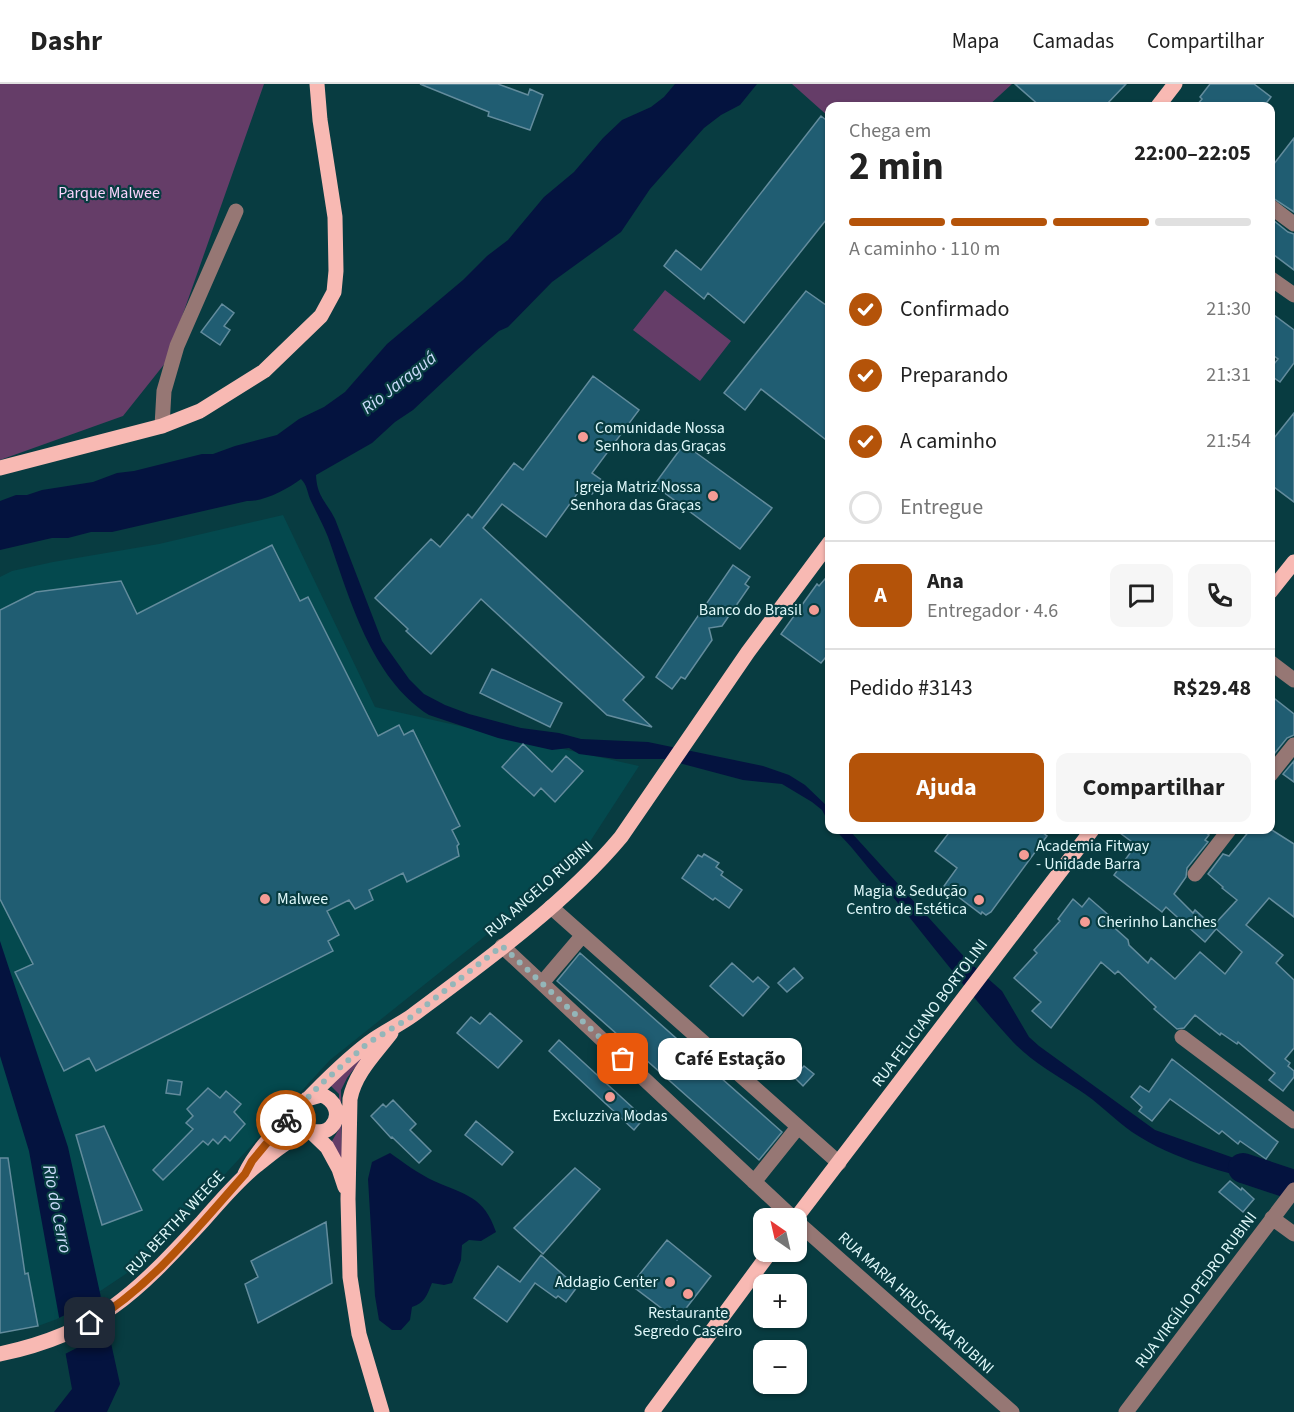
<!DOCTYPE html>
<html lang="pt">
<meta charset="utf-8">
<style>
:root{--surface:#fff;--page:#f6f6f6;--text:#222;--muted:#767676;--line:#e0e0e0;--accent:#b45309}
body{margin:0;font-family:"Source Sans 3",sans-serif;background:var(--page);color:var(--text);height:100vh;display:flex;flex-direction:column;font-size:22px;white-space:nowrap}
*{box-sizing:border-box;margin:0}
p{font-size:20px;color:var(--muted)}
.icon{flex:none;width:33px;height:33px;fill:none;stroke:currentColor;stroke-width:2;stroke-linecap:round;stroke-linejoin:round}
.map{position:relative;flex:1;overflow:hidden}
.sheet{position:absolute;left:825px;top:18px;width:450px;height:732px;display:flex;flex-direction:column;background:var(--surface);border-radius:12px;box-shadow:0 2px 4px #0004}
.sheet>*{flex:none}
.needle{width:39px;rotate:326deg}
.controls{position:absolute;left:753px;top:1124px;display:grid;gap:12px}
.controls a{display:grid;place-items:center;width:54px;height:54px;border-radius:12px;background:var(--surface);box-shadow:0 2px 4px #0004;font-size:30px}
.pin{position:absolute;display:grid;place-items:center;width:51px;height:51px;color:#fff;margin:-26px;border-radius:12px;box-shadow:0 3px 9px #0006}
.courier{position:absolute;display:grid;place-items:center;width:60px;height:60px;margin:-30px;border:4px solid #b45309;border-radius:50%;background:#fff;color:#222;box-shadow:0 2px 8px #0007}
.bubble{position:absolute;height:42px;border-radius:12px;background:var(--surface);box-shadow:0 2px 4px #0004;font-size:20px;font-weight:700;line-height:42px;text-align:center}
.headline em{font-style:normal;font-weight:700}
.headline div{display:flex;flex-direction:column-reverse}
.headline{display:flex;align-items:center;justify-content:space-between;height:102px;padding:0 24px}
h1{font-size:39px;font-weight:700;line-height:45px}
.bar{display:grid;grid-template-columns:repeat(4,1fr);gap:9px 6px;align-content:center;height:72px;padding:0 24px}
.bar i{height:8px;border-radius:4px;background:var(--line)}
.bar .current{background:var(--accent)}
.bar p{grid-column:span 4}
.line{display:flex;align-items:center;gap:15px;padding:0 24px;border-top:2px solid var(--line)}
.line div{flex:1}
.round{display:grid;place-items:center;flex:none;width:63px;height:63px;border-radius:12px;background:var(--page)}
ol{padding:0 24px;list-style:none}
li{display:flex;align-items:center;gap:18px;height:66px}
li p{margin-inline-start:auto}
li .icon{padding:6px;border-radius:50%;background:var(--accent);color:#fff;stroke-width:4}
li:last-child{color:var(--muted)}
li i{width:33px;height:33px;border:3px solid var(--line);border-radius:50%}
.cta{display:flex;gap:12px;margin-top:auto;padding:12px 24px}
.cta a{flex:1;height:69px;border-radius:12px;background:var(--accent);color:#fff;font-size:24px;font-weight:700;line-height:69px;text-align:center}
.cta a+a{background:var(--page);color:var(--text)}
header{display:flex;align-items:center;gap:36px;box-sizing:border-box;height:84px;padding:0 30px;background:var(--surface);border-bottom:2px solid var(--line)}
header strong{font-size:28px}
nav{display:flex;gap:33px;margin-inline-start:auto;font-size:21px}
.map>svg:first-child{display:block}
.built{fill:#04494e}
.green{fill:#653d68}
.water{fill:#04133f}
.pier{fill:#083c41}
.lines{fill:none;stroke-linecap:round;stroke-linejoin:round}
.river{stroke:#04133f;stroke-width:30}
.building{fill:#205d72;stroke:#638c9d;stroke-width:1.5}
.minor{stroke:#967774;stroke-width:15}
.major{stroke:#f8b9b3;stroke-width:15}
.done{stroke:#94b6b9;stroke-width:6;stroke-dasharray:0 10.8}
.route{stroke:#b45309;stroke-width:8}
.poi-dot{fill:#f59c95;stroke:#083c41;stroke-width:2}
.labels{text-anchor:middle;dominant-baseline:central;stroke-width:4.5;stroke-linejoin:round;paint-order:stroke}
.park-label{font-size:16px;fill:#fbd4fd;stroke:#083c41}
.poi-label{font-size:16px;fill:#dff8fa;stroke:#083c41;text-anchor:start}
.street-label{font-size:16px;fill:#dff8fa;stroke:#083c41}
.water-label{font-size:18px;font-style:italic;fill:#cbdbfa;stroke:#083c41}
</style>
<header>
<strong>Dashr</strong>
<nav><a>Mapa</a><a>Camadas</a><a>Compartilhar</a></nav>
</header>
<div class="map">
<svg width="1294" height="1328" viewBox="0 0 1294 1328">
<rect width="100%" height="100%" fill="#083c41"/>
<path class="built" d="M 283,431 L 375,623 L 639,682 L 580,773 L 479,857 L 330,976 L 145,1177 L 60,1234 L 38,1242 L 0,1249 L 0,493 L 12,487 L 53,478 L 159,460 Z"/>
<path class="green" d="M 0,0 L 264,0 L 166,278 L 123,332 L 0,376 Z
M 792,0 L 1012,0 L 988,22 L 830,22 L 829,33 Z
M 665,206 L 731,257 L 700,297 L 633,246 Z
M 366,969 L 347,994 L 341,1006 L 342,1080 L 332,1057 L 339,1045 L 339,1010 L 330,1001 Z"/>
<path class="water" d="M 675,0 L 757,0 L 740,21 L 721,31 L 704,44 L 650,105 L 621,148 L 552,198 L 508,243 L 499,247 L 476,267 L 413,326 L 395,338 L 372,359 L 316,391 C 317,413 326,417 335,435 L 382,557 L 409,595 L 424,610 L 445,621 L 469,630 L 521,644 L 559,649 L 581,655 L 648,658 L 763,682 L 789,691 L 805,701 L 829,724 L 829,739 L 822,726 L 812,718 L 782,700 L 743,696 L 664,675 L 616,675 L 579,670 L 569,664 L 552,666 L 498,654 L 429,631 C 371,594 350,515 328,453 C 323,440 316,428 310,415 C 307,407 307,401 301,395 C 288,405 263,418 247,417 L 112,448 L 91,448 L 68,454 L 52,454 L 0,466 L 0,417 L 16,411 L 27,411 L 42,406 L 93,398 L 117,389 L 134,387 L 202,370 L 213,370 L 235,362 L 277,351 L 299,335 L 324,323 L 345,308 L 387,260 L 463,196 L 487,172 L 508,156 L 544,113 L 574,88 L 603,54 L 622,36 L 651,23 L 664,13 Z
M 835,746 L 849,746 L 968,877 L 1002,907 L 1029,953 L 1039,962 L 1155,1046 L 1248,1079 L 1286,1089 L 1276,1103 C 1227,1088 1175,1077 1132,1048 C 1114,1035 1098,1018 1079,1006 C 1056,991 1032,978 1013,958 C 965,906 923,848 877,794 C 863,778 850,760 835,746 Z
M 0,857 L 68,1063 L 120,1300 L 107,1328 L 54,1328 L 72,1305 L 29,1067 L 0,972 Z
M 390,1069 C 404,1079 419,1090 434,1097 C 465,1111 484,1112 496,1148 L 481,1157 L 469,1156 L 462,1161 L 461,1176 L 452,1199 L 444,1201 L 432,1199 C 427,1211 425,1219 412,1223 L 410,1236 L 401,1246 L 392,1246 L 379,1236 L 375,1212 L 368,1095 L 372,1078 Z"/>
<path class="pier" d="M 104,1211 L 112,1246 L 63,1271 L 57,1235 Z"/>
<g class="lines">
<path class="river" d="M 1243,1084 L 1294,1101"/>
</g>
<path class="building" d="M 420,0 L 498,0 L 528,11 L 530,5 L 543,11 L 530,46 L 488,32 L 489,28 Z
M 1015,0 L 1126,0 L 1105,22 L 1040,22 Z
M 1210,0 L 1254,0 L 1271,13 L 1264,22 L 1196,22 L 1202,15 L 1200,13 Z
M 821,32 L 830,39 L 830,131 L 744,239 L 708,209 L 704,215 L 664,182 L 676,166 L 701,186 Z
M 1294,54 L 1294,128 L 1270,112 L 1270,85 Z
M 1273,136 L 1288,148 L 1294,150 L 1294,186 L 1270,168 L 1270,139 Z
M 806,207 L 830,224 L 830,359 L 761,305 L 745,326 L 724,309 Z
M 222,220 L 234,229 L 224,242 L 230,246 L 220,261 L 201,248 Z
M 1270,228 L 1294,246 L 1294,279 L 1280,298 L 1270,291 L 1270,285 L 1278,275 L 1270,269 Z
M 593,292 L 639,326 L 592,389 L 603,397 L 592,410 L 582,403 L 546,453 L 502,420 L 483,444 L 644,593 L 623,616 L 652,643 L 607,631 L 481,515 L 431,570 L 406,547 L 408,545 L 375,514 L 431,455 L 440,463 L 468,430 L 472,434 L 514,379 L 523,386 Z
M 1294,329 L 1294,418 L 1270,400 L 1270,359 Z
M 684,360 L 772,424 L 740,465 L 654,401 Z
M 272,461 L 300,517 L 308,513 L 378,652 L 399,641 L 404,651 L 413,646 L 460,742 L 452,746 L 459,760 L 457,762 L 459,772 L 407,798 L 403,789 L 369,806 L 373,816 L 355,825 L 349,816 L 327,827 L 339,851 L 328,857 L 333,867 L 96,987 L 89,974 L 64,987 L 15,888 L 33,880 L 0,815 L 0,526 L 36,508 L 121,497 L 137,530 Z
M 733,481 L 750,493 L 745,500 L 749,503 L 722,542 L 709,544 L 712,556 L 685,595 L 681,593 L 672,605 L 656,593 Z
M 830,489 L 830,568 L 821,579 L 781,550 L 817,500 L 819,502 Z
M 492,585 L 562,619 L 550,643 L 480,609 Z
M 1270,611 L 1294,630 L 1294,651 L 1287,654 L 1270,675 Z
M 523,660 L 552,688 L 566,672 L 583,687 L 555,718 L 541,704 L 534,712 L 502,683 Z
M 1294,677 L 1294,698 L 1283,690 Z
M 951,746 L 1039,746 L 1047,752 L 991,828 L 986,831 L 982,828 L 981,830 L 944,802 L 957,784 L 935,767 Z
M 1116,746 L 1202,746 L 1209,751 L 1205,756 L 1208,758 L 1187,784 L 1186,793 L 1174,810 L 1193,829 L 1195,826 L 1216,845 L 1205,858 L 1166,823 L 1162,828 L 1114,791 L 1136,761 Z
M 1250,746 L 1272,746 L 1294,760 L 1294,833 L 1269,814 L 1246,841 L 1283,871 L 1276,879 L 1294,896 L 1294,964 L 1285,975 L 1290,979 L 1288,982 L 1294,987 L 1294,993 L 1283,1007 L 1269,996 L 1275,989 L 1238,958 L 1237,960 L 1221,949 L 1220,951 L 1195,931 L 1184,944 L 1177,945 L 1154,925 L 1156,923 L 1118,887 L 1115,890 L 1101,878 L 1051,944 L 1032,927 L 1041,918 L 1014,894 L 1037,869 L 1034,866 L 1060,837 L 1058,835 L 1073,815 L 1082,823 L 1089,814 L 1112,834 L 1108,838 L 1128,856 L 1129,861 L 1148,879 L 1151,874 L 1175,895 L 1200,868 L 1225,890 L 1242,868 L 1213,842 L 1237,816 L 1222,804 L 1223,803 L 1208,790 L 1223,770 L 1229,772 Z
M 704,770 L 719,779 L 716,783 L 723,788 L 721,791 L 742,806 L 729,824 L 715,814 L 713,816 L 682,794 L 698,771 L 702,773 Z
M 580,869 L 782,1048 L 759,1076 L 557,897 Z
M 732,879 L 753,898 L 758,893 L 769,903 L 743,932 L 710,902 Z
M 794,884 L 803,894 L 787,908 L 778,899 Z
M 490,929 L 522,957 L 498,984 L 457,949 L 471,933 L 480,940 Z
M 559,956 L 644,1034 L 634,1046 L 549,967 Z
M 1172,975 L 1278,1058 L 1266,1075 L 1240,1057 L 1238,1060 L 1222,1047 L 1219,1050 L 1170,1015 L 1152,1037 L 1139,1027 L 1142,1023 L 1131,1013 L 1140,1002 L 1149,1008 Z
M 804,982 L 814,990 L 803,1002 L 794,993 Z
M 168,996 L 182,998 L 180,1011 L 166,1009 Z
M 208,1004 L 220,1014 L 226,1007 L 241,1020 L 234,1028 L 245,1040 L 230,1057 L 225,1052 L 218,1060 L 213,1055 L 208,1061 L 203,1057 L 163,1096 L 153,1086 L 193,1045 L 186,1039 L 193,1032 L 187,1025 Z
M 393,1016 L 416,1040 L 410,1046 L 431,1067 L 419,1079 L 392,1053 L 391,1054 L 371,1032 L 383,1020 L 386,1023 Z
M 476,1037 L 513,1068 L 502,1081 L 465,1051 Z
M 104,1042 L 142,1126 L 102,1141 L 76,1051 Z
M 0,1074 L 8,1074 L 25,1190 L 28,1189 L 38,1242 L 0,1249 Z
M 575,1084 L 600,1105 L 543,1170 L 514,1144 Z
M 1230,1097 L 1241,1106 L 1242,1104 L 1254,1115 L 1243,1128 L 1219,1108 Z
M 326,1138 L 332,1199 L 258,1239 L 245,1200 L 258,1193 L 251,1177 Z
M 667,1156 L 711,1192 L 677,1236 L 631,1201 Z
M 541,1171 L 577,1203 L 566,1218 L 558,1212 L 556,1214 L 535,1199 L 507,1238 L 474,1214 L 498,1182 L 520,1198 Z"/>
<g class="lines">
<path class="minor" d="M 1270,122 L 1294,140
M 1270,194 L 1294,211
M 162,342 L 164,307 L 177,262 L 236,127
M 1270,578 L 1294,596
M 1270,691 L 1294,661
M 1195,790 L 1229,746
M 551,823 L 839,1079
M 502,862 L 793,1134
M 542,899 L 582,852
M 1182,953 L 1294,1037
M 754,1098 L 798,1043
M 1272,1134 L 1294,1150
M 796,1137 L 1012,1328
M 1126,1328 L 1294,1106"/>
<path class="major" d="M 1158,22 L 1175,0
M 0,384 L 162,342 L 200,327 L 264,287 L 321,232 L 334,208 L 336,187 L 335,133 L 320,36 L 317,0
M 1270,508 L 1294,478
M 302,1021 L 300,1026 L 301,1038 L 327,1063 L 339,1085 L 345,1103
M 245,1090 C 258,1063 282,1041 303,1020 C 324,998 346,976 370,958 C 384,948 399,941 413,931 C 483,879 565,820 621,753 L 748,568 L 830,458
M 796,1134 L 1092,746
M 0,1270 C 98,1249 136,1209 202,1138 C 219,1119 236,1098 256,1082 C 269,1072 293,1050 309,1048 C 317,1047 324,1050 331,1043 C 342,1032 335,1015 321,1011 L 307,1015
M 382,1328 L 359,1250 L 350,1193 L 348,1115 L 350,1015 C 355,989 375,970 391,949
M 652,1328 L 771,1167"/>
</g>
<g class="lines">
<path class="done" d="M 286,1036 L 320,1001 L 368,959 L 411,933 L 502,862 L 623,975"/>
<path class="route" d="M 90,1239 C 152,1202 198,1143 245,1090 L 252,1077 L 286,1036"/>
</g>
<g class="poi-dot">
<circle cx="583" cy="353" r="6"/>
<circle cx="713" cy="412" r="6"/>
<circle cx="814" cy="526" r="6"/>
<circle cx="1024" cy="771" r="6"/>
<circle cx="265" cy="815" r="6"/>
<circle cx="979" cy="816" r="6"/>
<circle cx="1085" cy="838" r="6"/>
<circle cx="610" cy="1013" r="6"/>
<circle cx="670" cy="1198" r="6"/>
<circle cx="688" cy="1210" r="6"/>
</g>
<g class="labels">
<g class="park-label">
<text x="109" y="109">Parque Malwee</text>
</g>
<g class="poi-label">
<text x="595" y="344">Comunidade Nossa<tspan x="595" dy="18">Senhora das Graças</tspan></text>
<text x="701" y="403" text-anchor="end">Igreja Matriz Nossa<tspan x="701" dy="18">Senhora das Graças</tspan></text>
<text x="802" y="526" text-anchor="end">Banco do Brasil</text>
<text x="1036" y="762">Academia Fitway<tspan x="1036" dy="18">- Unidade Barra</tspan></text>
<text x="967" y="807" text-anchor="end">Magia &amp; Sedução<tspan x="967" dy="18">Centro de Estética</tspan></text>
<text x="277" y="815">Malwee</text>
<text x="1097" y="838">Cherinho Lanches</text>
<text x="610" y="1032" text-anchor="middle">Excluzziva Modas</text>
<text x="658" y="1198" text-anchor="end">Addagio Center</text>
<text x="688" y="1229" text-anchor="middle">Restaurante<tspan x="688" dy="18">Segredo Caseiro</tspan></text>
</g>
<g class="street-label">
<text transform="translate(539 805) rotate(-41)">RUA ANGELO RUBINI</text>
<text transform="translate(930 929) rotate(-53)">RUA FELICIANO BORTOLINI</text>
<text transform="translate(175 1139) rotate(-47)">RUA BERTHA WEEGE</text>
<text transform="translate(1196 1206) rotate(-53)">RUA VIRGÍLIO PEDRO RUBINI</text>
<text transform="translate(916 1219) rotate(42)">RUA MARIA HRUSCHKA RUBINI</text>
</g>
<g class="water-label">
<text transform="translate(399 299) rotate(-38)">Rio Jaraguá</text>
<text transform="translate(57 1125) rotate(79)">Rio do Cerro</text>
</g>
</g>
</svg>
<div class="controls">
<a><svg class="needle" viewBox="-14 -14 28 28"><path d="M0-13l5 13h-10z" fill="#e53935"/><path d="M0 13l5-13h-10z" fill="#767676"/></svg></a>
<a>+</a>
<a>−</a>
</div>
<div class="pin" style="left:623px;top:975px;background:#ea580c"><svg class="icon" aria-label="bag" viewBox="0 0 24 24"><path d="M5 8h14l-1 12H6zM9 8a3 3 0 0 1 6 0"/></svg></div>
<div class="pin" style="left:90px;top:1239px;background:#1f2937"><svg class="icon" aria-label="home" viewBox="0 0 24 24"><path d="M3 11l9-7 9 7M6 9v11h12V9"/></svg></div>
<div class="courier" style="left:286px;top:1036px"><svg class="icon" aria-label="bike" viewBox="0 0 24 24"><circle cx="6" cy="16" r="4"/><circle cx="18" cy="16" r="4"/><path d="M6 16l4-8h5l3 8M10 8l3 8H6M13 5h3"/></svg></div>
<div class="bubble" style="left:658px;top:954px;width:144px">Café Estação</div>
<section class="sheet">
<div class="headline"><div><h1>2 min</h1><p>Chega em</p></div><em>22:00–22:05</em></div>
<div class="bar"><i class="current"></i><i class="current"></i><i class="current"></i><i></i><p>A caminho · 110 m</p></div>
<ol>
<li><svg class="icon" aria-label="check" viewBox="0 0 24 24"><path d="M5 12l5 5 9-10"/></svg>Confirmado<p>21:30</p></li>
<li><svg class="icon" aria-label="check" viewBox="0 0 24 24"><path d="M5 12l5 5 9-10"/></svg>Preparando<p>21:31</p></li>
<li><svg class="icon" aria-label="check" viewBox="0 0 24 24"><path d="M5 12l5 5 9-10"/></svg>A caminho<p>21:54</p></li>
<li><i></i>Entregue</li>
</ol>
<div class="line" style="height:108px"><b class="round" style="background:var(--accent);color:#fff">A</b><div><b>Ana</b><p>Entregador · 4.6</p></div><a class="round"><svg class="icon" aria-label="chat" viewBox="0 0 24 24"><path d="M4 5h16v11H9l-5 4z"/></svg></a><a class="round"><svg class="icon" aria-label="phone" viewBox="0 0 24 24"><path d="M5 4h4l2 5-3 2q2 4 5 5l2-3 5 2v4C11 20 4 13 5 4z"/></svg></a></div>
<div class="line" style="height:78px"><div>Pedido #3143</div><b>R$29.48</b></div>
<div class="cta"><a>Ajuda</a><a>Compartilhar</a></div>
</section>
</div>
